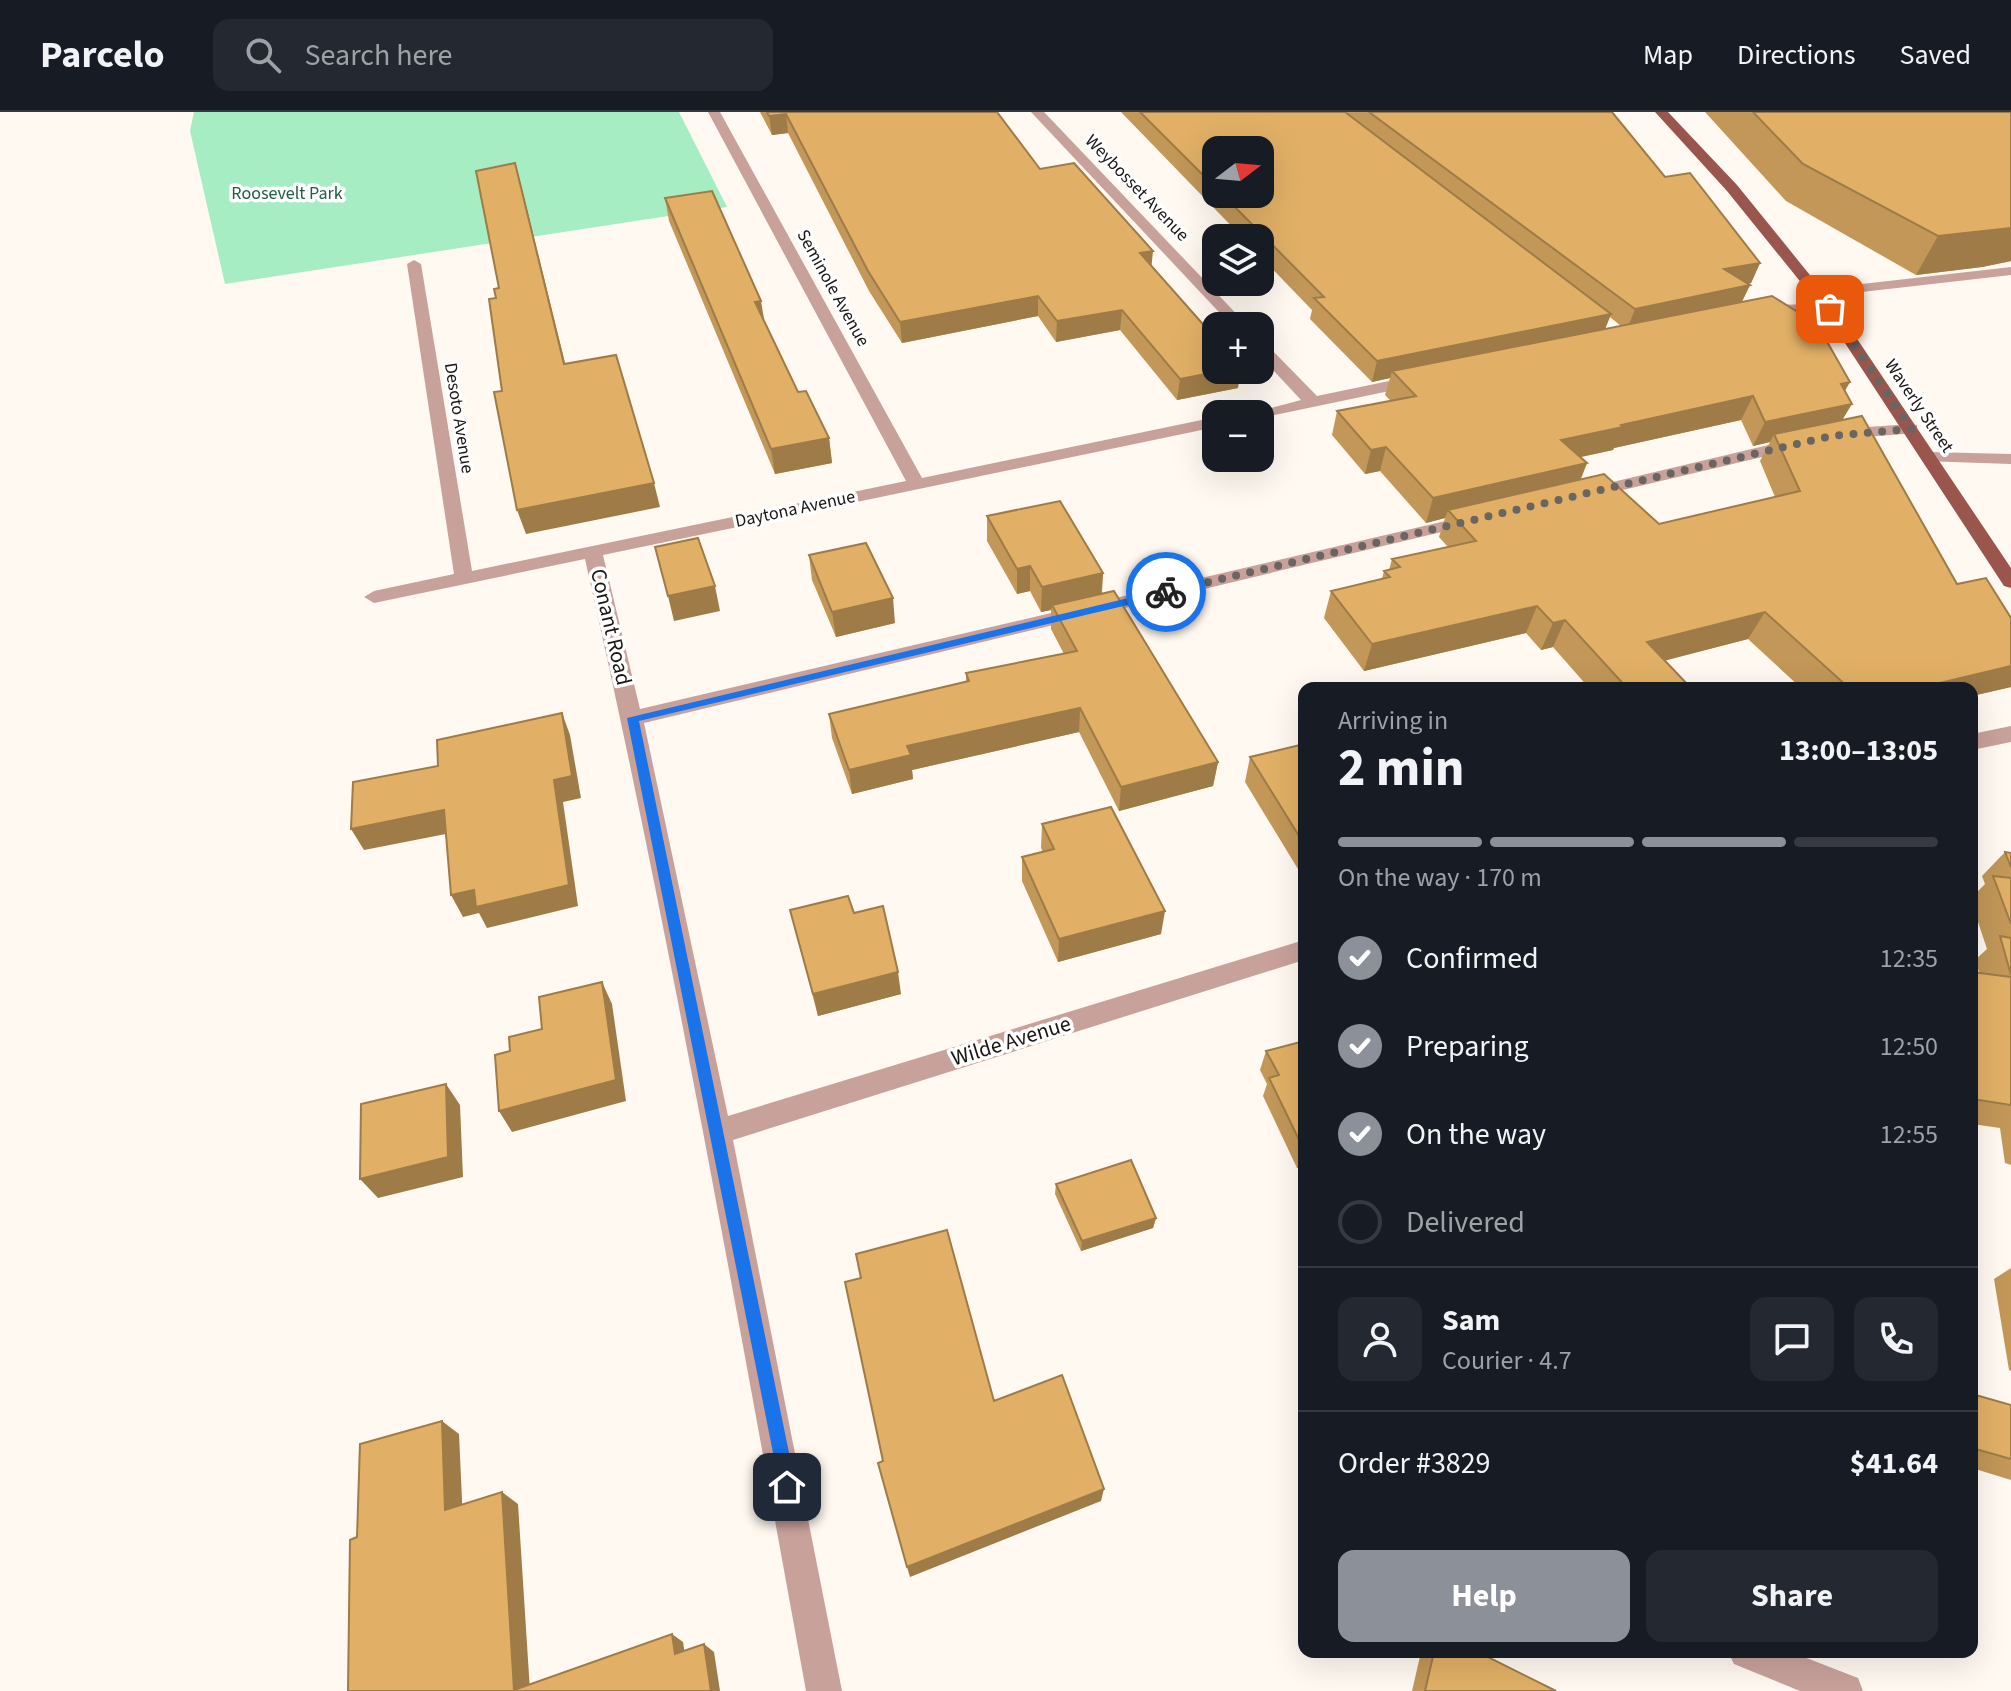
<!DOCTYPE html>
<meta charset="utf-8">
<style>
:root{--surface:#171b24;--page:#242831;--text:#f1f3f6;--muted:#9ea1a6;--line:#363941;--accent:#8c9099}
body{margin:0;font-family:"Source Sans 3",sans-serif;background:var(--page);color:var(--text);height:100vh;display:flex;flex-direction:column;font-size:30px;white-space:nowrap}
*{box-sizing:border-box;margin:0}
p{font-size:26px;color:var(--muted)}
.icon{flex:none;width:44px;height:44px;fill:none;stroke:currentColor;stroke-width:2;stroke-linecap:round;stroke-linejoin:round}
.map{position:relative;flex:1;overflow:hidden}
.sheet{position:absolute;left:1298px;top:570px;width:680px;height:976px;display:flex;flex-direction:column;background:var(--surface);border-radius:16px;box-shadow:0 8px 32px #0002}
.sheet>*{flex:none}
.needle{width:52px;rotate:74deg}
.tools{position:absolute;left:1202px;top:24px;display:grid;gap:16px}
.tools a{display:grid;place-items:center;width:72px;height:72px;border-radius:16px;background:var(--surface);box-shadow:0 8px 32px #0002;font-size:40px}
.pin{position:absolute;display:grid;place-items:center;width:68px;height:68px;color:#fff;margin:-34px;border-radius:16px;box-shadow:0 4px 12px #0006}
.courier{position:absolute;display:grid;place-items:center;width:80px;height:80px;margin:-40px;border:6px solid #1a73e8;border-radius:50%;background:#fff;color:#222;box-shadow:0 2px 10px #0007}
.summary em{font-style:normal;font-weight:700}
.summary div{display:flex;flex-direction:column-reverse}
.summary{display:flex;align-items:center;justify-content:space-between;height:136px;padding:0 40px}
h1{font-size:52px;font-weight:700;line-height:60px}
.bar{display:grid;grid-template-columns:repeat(4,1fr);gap:12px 8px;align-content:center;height:96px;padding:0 40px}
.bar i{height:10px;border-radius:6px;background:var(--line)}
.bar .on{background:var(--accent)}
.bar p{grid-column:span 4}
.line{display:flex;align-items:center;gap:20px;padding:0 40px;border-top:2px solid var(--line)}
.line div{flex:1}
.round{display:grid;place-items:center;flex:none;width:84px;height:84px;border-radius:16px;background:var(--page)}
ol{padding:0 40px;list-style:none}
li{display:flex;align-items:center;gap:24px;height:88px}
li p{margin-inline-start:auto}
li .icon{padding:8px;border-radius:50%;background:var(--accent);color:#fff;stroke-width:4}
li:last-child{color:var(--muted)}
li i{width:44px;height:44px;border:4px solid var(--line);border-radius:50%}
.primary-button{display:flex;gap:16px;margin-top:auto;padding:16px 40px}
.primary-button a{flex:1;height:92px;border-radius:16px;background:var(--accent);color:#fff;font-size:32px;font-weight:700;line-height:92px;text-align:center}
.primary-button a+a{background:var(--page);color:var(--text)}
header{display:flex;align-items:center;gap:48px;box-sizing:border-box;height:112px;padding:0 40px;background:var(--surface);border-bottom:2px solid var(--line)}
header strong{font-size:38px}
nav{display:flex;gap:44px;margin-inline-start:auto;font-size:28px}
.search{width:560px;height:72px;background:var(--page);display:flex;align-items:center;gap:20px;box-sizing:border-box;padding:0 28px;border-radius:16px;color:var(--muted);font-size:30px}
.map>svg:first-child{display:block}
.green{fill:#a6edc4}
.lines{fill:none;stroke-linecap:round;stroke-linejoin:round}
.lane{fill:#c9a19b;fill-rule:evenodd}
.street{fill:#c9a19b;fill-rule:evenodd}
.primary{fill:#9a564d;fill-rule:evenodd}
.wall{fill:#c29758;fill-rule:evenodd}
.shaded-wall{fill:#9e7b47}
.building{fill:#e1b066;stroke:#9e7b47;stroke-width:2}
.route{fill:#1a73e8}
.done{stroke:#6a6561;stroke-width:8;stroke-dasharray:0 14.4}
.labels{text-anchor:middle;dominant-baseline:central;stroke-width:7;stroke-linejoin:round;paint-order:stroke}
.far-street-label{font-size:18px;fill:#191613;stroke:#fff}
.far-park-label{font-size:18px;fill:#205f40;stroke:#fff}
.street-label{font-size:22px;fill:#191613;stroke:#fff}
</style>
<header>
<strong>Parcelo</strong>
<div class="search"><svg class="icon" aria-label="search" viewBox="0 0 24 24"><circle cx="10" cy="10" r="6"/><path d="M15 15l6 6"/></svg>Search here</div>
<nav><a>Map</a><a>Directions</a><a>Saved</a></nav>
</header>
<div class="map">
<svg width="2011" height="1579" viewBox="0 0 2011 1579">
<rect width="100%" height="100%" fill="#fff9f1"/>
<path class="green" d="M 194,0 L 679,0 L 727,95 L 225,172 L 190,19 Z"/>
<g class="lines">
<path class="lane" d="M 2011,155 L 2011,163 L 1818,185 L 1811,181 L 1818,177 Z
M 1728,1540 L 1791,1540 L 1858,1566 L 1863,1579 L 1800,1579 L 1734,1552 Z"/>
<path class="street" d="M 708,0 L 720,0 L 922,366 L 1216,305 L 1216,315 L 603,443 L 640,597 L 1471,403 L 1480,408 L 1471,413 L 644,611 L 728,1004 L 1304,828 L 1304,848 L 733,1028 L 842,1579 L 806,1579 C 737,1201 670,822 585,447 L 374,491 L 364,485 L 374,479 L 454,462 L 407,152 L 414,148 L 421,152 L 472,459 L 906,369 Z
M 1031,0 L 1044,0 L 1248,214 L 1232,214 Z
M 1830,192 L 1835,194 L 1835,200 L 1760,203 L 1752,198 L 1760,193 Z
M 1260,230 L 1266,232 L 1317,284 L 1418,263 L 1426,268 L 1418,273 L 1260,306 L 1260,302 L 1248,302 L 1301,288 L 1260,244 Z
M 1911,312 L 1917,313 L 1917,321 L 1838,327 L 1830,322 L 1838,317 Z
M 1794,327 L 1800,328 L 1800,336 L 1585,387 L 1576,382 L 1579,378 Z
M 1929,340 L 2011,342 L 2011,352 L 1923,349 L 1923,341 Z
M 2011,614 L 2011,630 L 1972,638 L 1972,622 Z"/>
<path class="primary" d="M 1655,0 L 1668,0 L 1737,73 L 1835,194 L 2011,456 L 2011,476 L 2004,474 L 1824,199 L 1727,79 Z"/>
</g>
<path class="wall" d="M 760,0 L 997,0 L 1040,57 L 1151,154 L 1238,276 L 1177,288 L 1120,218 L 1056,230 L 1038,204 L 902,231 L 869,179 L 788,21 L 772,23 Z
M 1121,0 L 1612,0 L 1665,65 L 1760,151 L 1751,171 L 1748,172 L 1750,173 L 1742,190 L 1845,280 L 1842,308 L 1957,472 L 2011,506 L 2011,575 L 1972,584 L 1972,576 L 1801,576 L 1748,527 L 1665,548 L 1691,576 L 1589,576 L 1553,535 L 1541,538 L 1526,521 L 1364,559 L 1324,506 L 1331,479 L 1382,467 L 1384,459 L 1389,458 L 1392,447 L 1448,435 L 1439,425 L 1445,406 L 1426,411 L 1380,359 L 1365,362 L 1332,323 L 1337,299 L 1391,289 L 1385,283 L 1390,266 L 1372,270 L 1310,207 L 1312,198 L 1260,144 L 1260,126 L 1243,126 ZM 1216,38 L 1260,82 L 1216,82 ZM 1610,205 L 1621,214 L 1605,217 ZM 1741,308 L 1753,334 L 1770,330 L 1760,349 L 1775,385 L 1659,412 L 1581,367 L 1587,351 L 1581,345 L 1613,338 L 1614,336 Z
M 1705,0 L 2011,0 L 2011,149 L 1982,155 L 1916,163 L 1786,89 Z
M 665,86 L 765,211 L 798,280 L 829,326 L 832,351 L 775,362 L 669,109 Z
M 987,404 L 1103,461 L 1102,481 L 1218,650 L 1213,674 L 1119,699 L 1079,620 L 912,658 L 913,667 L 852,682 L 832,626 L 829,602 L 966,570 L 966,561 L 1064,542 L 1051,517 L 1051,498 L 1041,500 L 1030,479 L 1017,482 L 987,429 Z
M 809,443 L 895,511 L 836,525 L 812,468 Z
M 1304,632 L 1304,767 L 1245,670 L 1250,645 Z
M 1042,712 L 1161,822 L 1058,850 L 1022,769 L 1022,745 L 1043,740 L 1041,736 Z
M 2005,740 L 2011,741 L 2011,1053 L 2005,1051 L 2000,1016 L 1972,1012 L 1972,860 L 1979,861 L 1976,847 L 1987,837 L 1972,792 L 1972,785 L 1985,772 L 1982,764 Z
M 790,798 L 854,801 L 901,882 L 818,904 Z
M 1304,929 L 1304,1054 L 1297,1056 L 1263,984 L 1267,972 L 1260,958 L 1266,939 Z
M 1056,1072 L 1156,1106 L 1153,1116 L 1081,1139 L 1055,1082 Z
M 2011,1156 L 2011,1259 L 2009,1258 L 1994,1167 Z
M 1972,1282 L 2011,1293 L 2011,1368 L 1972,1356 Z
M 1421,1540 L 1478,1540 L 1556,1579 L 1412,1579 Z"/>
<path class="shaded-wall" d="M 786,2 L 788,21 L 772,23 L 769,4 Z
M 515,51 L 521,73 L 571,275 L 564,252 Z
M 2011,116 L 2011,149 L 1982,155 L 1916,163 L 1938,124 Z
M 1153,139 L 1151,159 L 1140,141 Z
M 1760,151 L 1751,171 L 1715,177 L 1724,157 Z
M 1750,173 L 1740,193 L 1627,218 L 1635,197 Z
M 1038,184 L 1038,204 L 902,231 L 900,210 Z
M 761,189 L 765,213 L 755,190 Z
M 1122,198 L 1120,218 L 1056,230 L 1057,209 Z
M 1611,202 L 1603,222 L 1392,259 L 1390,266 L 1372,270 L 1377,249 Z
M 1226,258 L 1241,258 L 1238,276 L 1177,288 L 1180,267 Z
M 1850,270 L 1837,293 L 1841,272 Z
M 1753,284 L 1741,308 L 1614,336 L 1613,338 L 1552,351 L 1561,328 L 1621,313 Z
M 1852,292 L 1838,315 L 1774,322 L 1770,330 L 1753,334 L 1765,310 Z
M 829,326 L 832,351 L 775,362 L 771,337 Z
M 1386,335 L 1380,359 L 1365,362 L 1371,338 Z
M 1587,351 L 1577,375 L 1448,398 L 1445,406 L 1426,411 L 1433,386 Z
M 654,371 L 660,395 L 526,422 L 517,398 Z
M 1030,454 L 1030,479 L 1017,482 L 1017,457 Z
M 1103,461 L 1101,486 L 1052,493 L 1051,498 L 1041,500 L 1042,475 Z
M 715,474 L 720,499 L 674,509 L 668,484 Z
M 893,486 L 895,511 L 836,525 L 832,500 Z
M 1537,494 L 1526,521 L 1364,559 L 1372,532 Z
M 1765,500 L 1748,527 L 1633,557 L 1647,530 Z
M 1565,508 L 1553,535 L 1541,538 L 1553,511 Z
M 2011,554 L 2011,575 L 1972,584 L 1972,576 L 1919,576 Z
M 1080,596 L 1079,620 L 912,658 L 913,667 L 852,682 L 849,658 L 907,634 Z
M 562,601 L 570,623 L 581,686 L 563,690 L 578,794 L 487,816 L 479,801 L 463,805 L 451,783 L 554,668 Z
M 1218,650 L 1213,674 L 1119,699 L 1121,675 Z
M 444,698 L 456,720 L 364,738 L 351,717 Z
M 1165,799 L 1161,822 L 1058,850 L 1059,827 Z
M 898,860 L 901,882 L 818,904 L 813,882 Z
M 602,870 L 612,892 L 626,989 L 512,1020 L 499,999 Z
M 446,972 L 460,993 L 463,1065 L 378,1086 L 360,1067 Z
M 1304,1039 L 1304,1054 L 1297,1056 Z
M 1156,1106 L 1153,1116 L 1081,1139 L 1082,1129 Z
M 442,1309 L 459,1322 L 463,1410 L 445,1398 Z
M 1104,1377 L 1101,1389 L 910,1465 L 907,1455 Z
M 502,1380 L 518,1392 L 530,1579 L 514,1578 Z
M 672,1522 L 683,1530 L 686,1550 L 675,1542 Z
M 704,1532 L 714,1540 L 720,1579 L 711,1579 Z"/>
<path class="building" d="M 767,0 L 997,0 L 1040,57 L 1074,51 L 1153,139 L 1140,141 L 1216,227 L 1216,258 L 1226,258 L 1180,267 L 1122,198 L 1057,209 L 1038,184 L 900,210 L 868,159 L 786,2 L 769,4 Z
M 1140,0 L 1345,0 L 1611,202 L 1377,249 L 1314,186 L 1324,185 L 1222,82 L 1260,82 L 1260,38 L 1216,38 L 1216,76 Z
M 1369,0 L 1612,0 L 1665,65 L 1690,61 L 1760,151 L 1724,157 L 1750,173 L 1635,197 Z
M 1753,0 L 2011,0 L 2011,116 L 1938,124 L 1803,52 Z
M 515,51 L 564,252 L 616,243 L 654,371 L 517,398 L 494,280 L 502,279 L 489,187 L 496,186 L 494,177 L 499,176 L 476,59 Z
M 712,79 L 761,189 L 755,190 L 798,280 L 806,279 L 829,326 L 771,337 L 665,86 Z
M 1772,184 L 1817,212 L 1850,270 L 1841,272 L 1852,292 L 1765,310 L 1753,284 L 1621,313 L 1623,315 L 1561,328 L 1587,351 L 1433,386 L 1386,335 L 1371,338 L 1337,299 L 1416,284 L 1392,259 Z
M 1862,304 L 1957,472 L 1986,466 L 2011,506 L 2011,554 L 1919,576 L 1849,576 L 1765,500 L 1647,530 L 1691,576 L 1627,576 L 1565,508 L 1553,511 L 1537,494 L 1372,532 L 1331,479 L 1390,465 L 1384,459 L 1400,455 L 1392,447 L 1476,429 L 1448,398 L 1604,362 L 1659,412 L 1800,379 L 1774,322 Z
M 1060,389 L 1103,461 L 1042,475 L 1030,454 L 1017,457 L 987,404 Z
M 698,426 L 715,474 L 668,484 L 655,435 Z
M 866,431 L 893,486 L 832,500 L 809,443 Z
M 1114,479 L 1218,650 L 1121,675 L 1080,596 L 907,634 L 911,643 L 849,658 L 829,602 L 969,569 L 966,561 L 1077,539 L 1052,493 Z
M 562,601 L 572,664 L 554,668 L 569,773 L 476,795 L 474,778 L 451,783 L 444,698 L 351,717 L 353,670 L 438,654 L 437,628 Z
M 1304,632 L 1304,732 L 1250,645 Z
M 1111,695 L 1165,799 L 1059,827 L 1022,745 L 1054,737 L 1042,712 Z
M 2005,740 L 2011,741 L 2011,755 Z
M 1993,764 L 2011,766 L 2011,812 Z
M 848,784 L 854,801 L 883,794 L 898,860 L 813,882 L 790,798 Z
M 2000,824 L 2011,826 L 2011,863 Z
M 1972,860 L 2011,865 L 2011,993 L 1972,987 Z
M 602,870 L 616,968 L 499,999 L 495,943 L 510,939 L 509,925 L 542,917 L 539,885 Z
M 1304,929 L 1304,1038 L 1269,966 L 1279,963 L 1266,939 Z
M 446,972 L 448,1045 L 360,1067 L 361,992 Z
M 1131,1048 L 1156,1106 L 1082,1129 L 1056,1072 Z
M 947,1118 L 994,1289 L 1062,1263 L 1104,1377 L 907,1455 L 878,1351 L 883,1349 L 845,1170 L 861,1166 L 856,1142 Z
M 1972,1282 L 2011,1293 L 2011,1347 L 1972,1336 Z
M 442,1309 L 445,1398 L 502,1380 L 514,1578 L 672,1522 L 675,1542 L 704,1532 L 711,1579 L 348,1579 L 350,1428 L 357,1425 L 360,1332 Z
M 1434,1540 L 1478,1540 L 1556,1579 L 1425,1579 Z"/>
<path class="route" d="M 1166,477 L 1170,483 L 639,609 L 796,1375 L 787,1384 L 781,1381 L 627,606 Z"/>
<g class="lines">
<path class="done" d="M 1166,480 L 1831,324 L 1911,317 L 1830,197"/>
</g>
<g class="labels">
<g class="far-street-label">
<text transform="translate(1137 76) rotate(46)">Weybosset Avenue</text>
<text transform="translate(833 176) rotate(61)">Seminole Avenue</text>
<text transform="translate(1919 294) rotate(56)">Waverly Street</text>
<text transform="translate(459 306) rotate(81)">Desoto Avenue</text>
<text transform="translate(795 397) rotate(-12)">Daytona Avenue</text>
</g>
<g class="far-park-label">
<text x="287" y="81">Roosevelt Park</text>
</g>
<g class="street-label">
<text transform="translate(611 515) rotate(77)">Conant Road</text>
<text transform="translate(1011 929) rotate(-17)">Wilde Avenue</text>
</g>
</g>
</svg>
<div class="tools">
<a><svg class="needle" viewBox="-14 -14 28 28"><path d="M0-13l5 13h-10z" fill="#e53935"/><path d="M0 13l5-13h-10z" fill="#9ea1a6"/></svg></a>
<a><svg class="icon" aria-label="layers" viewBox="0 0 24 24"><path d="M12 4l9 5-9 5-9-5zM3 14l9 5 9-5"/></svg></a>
<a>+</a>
<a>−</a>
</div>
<div class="pin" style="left:1830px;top:197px;background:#ea580c"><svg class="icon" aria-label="bag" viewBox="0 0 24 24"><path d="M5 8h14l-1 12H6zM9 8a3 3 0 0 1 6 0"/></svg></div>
<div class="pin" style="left:787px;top:1375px;background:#1f2937"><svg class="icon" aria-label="home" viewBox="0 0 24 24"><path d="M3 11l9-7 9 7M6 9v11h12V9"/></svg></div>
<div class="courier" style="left:1166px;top:480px"><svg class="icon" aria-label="bike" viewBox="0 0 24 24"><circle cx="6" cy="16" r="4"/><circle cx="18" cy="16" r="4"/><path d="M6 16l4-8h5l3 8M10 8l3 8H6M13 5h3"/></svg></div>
<section class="sheet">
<div class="summary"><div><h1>2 min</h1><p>Arriving in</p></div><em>13:00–13:05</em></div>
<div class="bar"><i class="on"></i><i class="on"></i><i class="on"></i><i></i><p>On the way · 170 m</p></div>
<ol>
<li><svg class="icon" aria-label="check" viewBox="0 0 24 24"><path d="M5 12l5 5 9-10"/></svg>Confirmed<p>12:35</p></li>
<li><svg class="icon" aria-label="check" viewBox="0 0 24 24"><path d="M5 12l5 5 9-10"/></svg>Preparing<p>12:50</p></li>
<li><svg class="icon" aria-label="check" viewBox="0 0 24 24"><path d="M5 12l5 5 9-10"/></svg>On the way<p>12:55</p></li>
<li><i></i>Delivered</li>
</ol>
<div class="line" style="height:144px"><a class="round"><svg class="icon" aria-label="person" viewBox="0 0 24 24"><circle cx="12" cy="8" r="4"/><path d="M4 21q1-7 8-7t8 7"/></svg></a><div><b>Sam</b><p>Courier · 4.7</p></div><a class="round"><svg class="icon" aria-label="chat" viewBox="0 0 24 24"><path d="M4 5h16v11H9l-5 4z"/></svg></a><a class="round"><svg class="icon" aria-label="phone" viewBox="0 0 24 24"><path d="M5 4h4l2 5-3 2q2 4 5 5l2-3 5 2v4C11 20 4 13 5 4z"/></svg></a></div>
<div class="line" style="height:104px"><div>Order #3829</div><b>$41.64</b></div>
<div class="primary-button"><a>Help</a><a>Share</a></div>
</section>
</div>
